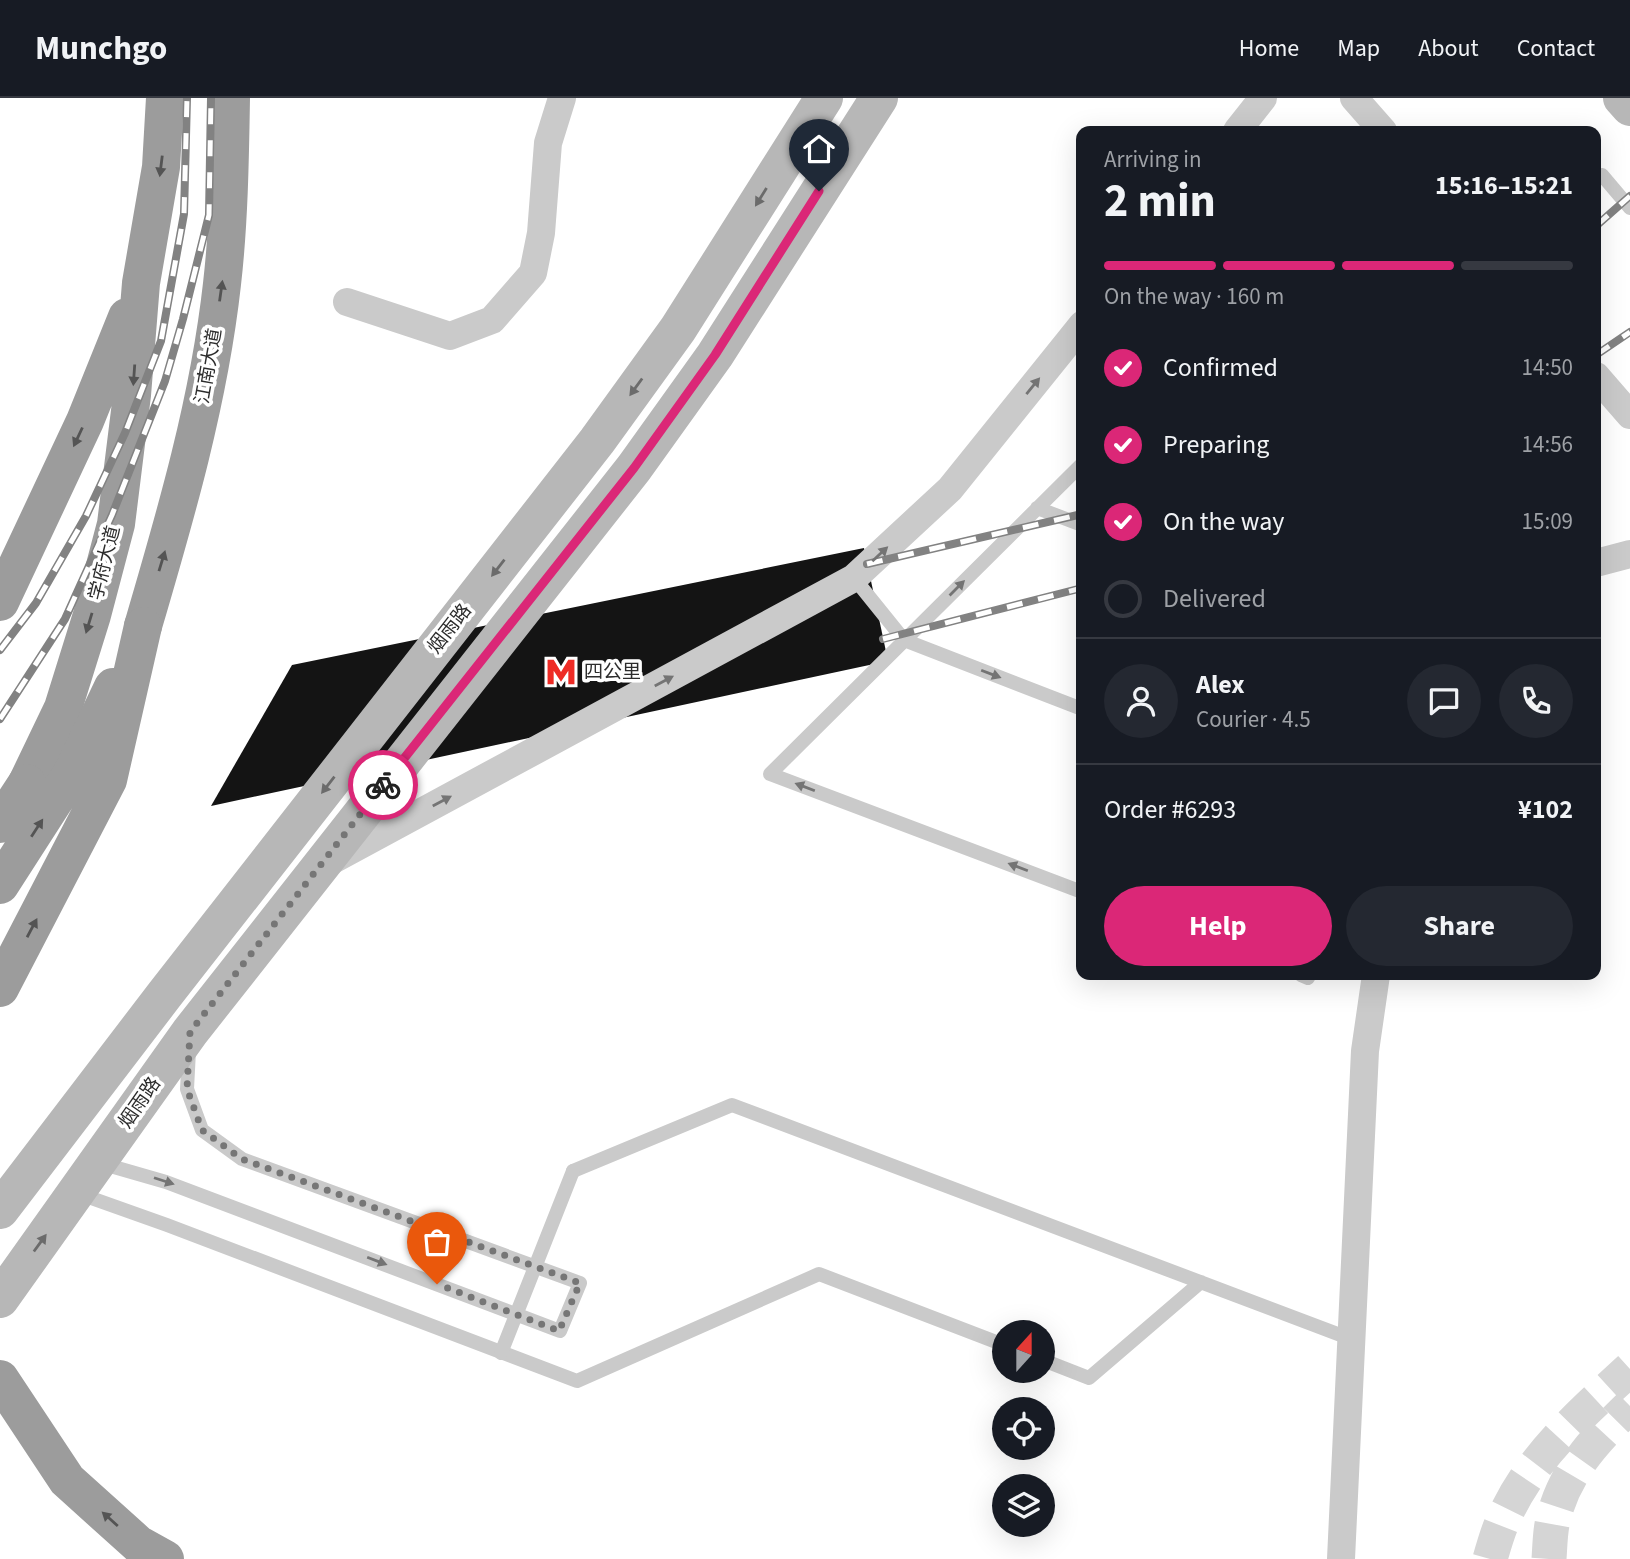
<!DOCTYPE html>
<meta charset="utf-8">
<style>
:root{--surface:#171b24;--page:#242831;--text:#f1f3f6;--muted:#9ea1a6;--line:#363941;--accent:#db2777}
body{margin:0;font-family:"Source Sans 3","Noto Sans SC",sans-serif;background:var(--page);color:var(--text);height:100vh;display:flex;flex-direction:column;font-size:26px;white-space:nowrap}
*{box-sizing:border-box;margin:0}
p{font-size:23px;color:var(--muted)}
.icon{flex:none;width:38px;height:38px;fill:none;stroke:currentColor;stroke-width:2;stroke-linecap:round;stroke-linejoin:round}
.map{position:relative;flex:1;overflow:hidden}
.drawer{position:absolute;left:1076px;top:28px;width:525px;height:854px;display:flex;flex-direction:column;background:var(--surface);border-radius:14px;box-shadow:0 7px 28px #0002}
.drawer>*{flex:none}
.needle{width:46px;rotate:21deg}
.fabs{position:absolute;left:992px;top:1222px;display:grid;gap:14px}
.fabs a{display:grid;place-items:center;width:63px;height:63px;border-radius:50%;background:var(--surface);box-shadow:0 7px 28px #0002;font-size:35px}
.pin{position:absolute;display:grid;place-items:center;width:60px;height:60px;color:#fff;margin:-72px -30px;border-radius:50% 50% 50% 0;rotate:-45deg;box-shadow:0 0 7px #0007}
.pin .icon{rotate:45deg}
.courier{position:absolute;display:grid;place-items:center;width:70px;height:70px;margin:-35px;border:5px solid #db2777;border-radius:50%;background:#fff;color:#222;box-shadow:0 2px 9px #0007}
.summary em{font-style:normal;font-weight:700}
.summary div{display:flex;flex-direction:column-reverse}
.summary{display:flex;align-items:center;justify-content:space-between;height:119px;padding:0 28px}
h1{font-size:46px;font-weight:700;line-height:52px}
.bar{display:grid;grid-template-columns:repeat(4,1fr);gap:10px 7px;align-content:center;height:84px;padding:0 28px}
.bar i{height:9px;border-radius:5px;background:var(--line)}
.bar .on{background:var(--accent)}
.bar p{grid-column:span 4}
.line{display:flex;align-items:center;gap:18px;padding:0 28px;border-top:2px solid var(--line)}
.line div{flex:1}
.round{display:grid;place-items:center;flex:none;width:74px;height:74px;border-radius:37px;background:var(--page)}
ol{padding:0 28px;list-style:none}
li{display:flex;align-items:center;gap:21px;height:77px}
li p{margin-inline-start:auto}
li .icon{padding:7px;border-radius:50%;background:var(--accent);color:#fff;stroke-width:4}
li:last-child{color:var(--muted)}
li i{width:38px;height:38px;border:4px solid var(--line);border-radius:50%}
.button{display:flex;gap:14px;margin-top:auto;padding:14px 28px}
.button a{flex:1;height:80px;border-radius:42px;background:var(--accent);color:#fff;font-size:28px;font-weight:700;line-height:80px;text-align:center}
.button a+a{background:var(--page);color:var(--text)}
header{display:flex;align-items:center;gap:42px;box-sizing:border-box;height:98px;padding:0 35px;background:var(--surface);border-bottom:2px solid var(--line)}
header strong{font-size:33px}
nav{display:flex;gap:38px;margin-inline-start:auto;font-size:24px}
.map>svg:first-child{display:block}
.building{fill:#141414}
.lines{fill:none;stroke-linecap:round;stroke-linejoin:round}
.tertiary-tunnel{stroke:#d5d5d5;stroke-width:35;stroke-dasharray:35 18;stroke-linecap:butt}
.service{stroke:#cacaca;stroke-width:14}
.minor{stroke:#cacaca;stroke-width:28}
.secondary{stroke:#b7b7b7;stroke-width:38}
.trunk{stroke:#9c9c9c;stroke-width:38}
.rail-casing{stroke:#828282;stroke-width:8}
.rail{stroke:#fff;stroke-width:5;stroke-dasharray:16;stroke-linecap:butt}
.service-bridge{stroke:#cacaca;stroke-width:14}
.trunk-bridge{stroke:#9c9c9c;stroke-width:38}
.oneway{fill:#545454}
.oneway2{fill:#6b6b6b}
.oneway3{fill:#747474}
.done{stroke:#767676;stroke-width:7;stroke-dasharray:0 12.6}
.route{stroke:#db2777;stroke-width:9}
.labels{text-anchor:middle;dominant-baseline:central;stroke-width:7;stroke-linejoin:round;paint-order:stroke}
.street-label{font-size:19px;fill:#2d2d2d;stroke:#fff}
.poi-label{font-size:19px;fill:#2d2d2d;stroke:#fff;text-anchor:start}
</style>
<header>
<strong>Munchgo</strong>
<nav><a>Home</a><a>Map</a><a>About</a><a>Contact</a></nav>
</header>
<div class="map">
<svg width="1630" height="1461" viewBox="0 0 1630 1461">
<rect width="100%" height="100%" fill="#fff"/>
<path class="building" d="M 864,450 L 888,563 L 211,708 L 292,567 Z"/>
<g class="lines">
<path class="tertiary-tunnel" d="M 1490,1461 C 1494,1447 1498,1433 1504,1420 C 1531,1359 1582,1315 1630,1271
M 1549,1461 C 1550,1447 1550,1431 1554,1418 C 1566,1372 1597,1340 1630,1308"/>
<path class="service" d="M 1596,82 L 1602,77 L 1630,110
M 1082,366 L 770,676 L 1082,794
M 1037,410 L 1082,427
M 854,480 L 904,542 L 1082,611
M 1301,877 L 1308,880 L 1309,877
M 100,1065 L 166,1084 L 560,1233 L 580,1185 L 242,1061 L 202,1032 L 187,991 L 189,953
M 573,1073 L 732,1007 L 1351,1241
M 77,1095 L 167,1127 L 577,1283 L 819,1176 L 1004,1247
M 1043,1262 L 1089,1280 L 1201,1184"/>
<path class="minor" d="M 1354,0 L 1383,33
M 1237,33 L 1263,0
M 347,204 L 450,238 L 492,222 L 533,175 L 541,135 L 548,45 L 562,0
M 1596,278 L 1630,317
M 1596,465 L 1630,456
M 329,764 L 854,480 L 950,391 L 1082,227
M 1341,1461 L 1365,953 L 1376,877"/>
<path class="secondary" d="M 1622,0 L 1630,9
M 0,1112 L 165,896 L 597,343 L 678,231 L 824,0
M 0,1201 L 190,934 L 634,370 L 715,257 L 879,0"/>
<path class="trunk" d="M 0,504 L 85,323 L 127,219
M 143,528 C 176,416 209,303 222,186 C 229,125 230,62 231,0
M 27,685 L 63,610 L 92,517 L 116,426 L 132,297 L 141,185 L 161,69 L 165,0
M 0,1281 L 67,1382 L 138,1446 L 165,1461"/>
<defs>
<path id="rail" d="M 1596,128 L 1630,98
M 1596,257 L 1630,234
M 867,466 L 1082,416
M 883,541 L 1082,490
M 0,552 L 36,505 L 86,418 L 125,335 L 161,243 L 184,116 L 187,0
M 0,621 L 65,521 L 112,417 L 165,283 L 183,221 L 209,117 L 211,0"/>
</defs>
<use href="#rail" class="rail-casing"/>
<use href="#rail" class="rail"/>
<path class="service-bridge" d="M 501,1255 L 573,1073"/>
<path class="trunk-bridge" d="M 0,726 L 27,685
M 0,787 L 72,675 L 113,589
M 0,890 L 108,682 L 143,528"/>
</g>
<defs><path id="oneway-solid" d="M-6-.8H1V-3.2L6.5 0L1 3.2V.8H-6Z" transform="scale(1.75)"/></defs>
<g class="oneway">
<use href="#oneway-solid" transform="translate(161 68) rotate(97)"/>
<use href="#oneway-solid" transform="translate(221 193) rotate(-82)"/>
<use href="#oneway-solid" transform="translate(134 277) rotate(94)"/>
<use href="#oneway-solid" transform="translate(78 339) rotate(115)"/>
<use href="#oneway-solid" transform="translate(162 463) rotate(-73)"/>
<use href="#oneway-solid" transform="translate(89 525) rotate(107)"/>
<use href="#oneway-solid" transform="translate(37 730) rotate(-57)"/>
<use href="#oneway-solid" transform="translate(32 830) rotate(-62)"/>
<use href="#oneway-solid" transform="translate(110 1421) rotate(-138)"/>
</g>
<g class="oneway2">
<use href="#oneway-solid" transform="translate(761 99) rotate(122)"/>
<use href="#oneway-solid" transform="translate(636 289) rotate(126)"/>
<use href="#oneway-solid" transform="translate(498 470) rotate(128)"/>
<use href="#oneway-solid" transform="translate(328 687) rotate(128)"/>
<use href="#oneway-solid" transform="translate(40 1145) rotate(-54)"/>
</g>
<g class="oneway3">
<use href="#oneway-solid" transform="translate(1033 288) rotate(-51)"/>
<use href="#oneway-solid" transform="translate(880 456) rotate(-43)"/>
<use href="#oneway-solid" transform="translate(957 490) rotate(-45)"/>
<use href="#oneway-solid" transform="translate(991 576) rotate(21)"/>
<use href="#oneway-solid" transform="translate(664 583) rotate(-28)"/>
<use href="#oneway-solid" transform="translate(805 689) rotate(-159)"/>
<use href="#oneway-solid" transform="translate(442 703) rotate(-28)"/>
<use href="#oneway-solid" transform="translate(1018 769) rotate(-159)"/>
<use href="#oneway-solid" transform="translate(164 1083) rotate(18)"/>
<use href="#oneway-solid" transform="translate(377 1163) rotate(21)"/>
</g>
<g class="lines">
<path class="done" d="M 383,687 L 190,934 L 187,991 L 202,1032 L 242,1061 L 580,1185 L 559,1233 L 437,1186"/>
<path class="route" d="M 383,687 L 634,370 L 715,257 L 819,93"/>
</g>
<defs>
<symbol id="metro-bare" viewBox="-9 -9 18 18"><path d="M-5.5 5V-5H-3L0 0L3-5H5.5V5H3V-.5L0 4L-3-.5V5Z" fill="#ee2b25" stroke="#fff" stroke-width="2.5" paint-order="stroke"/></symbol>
</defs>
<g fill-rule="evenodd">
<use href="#metro-bare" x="539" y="552" width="44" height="44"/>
</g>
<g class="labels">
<g class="street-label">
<text transform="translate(209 268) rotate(-80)">江南大道</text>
<text transform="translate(105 465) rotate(-76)">学府大道</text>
<text transform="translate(450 531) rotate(-52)">烟雨路</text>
<text transform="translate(140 1005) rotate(-55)">烟雨路</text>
</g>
<g class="poi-label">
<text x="584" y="574">四公里</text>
</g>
</g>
</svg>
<div class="fabs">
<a><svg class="needle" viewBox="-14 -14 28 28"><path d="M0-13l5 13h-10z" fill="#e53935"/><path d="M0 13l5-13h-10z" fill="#9ea1a6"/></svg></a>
<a><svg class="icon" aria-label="locate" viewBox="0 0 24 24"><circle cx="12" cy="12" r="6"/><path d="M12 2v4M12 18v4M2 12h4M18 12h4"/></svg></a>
<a><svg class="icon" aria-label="layers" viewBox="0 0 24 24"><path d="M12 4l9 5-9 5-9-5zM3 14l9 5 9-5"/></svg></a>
</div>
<div class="pin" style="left:437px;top:1186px;background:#ea580c"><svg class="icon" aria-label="bag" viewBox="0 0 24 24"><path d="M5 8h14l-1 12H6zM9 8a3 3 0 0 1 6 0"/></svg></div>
<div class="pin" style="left:819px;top:93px;background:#1f2937"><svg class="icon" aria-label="home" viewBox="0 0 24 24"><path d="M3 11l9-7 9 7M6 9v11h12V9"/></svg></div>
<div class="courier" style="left:383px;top:687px"><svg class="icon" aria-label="bike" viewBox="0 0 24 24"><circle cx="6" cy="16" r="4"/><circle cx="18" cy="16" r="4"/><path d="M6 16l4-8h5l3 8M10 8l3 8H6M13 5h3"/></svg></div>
<section class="drawer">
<div class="summary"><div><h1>2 min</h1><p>Arriving in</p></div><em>15:16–15:21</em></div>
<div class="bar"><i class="on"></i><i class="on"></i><i class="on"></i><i></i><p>On the way · 160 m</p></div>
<ol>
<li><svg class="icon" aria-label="check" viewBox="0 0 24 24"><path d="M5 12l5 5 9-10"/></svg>Confirmed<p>14:50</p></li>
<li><svg class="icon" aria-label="check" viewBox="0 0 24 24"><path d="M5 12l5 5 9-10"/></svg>Preparing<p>14:56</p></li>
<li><svg class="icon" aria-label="check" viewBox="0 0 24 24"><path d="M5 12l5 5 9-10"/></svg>On the way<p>15:09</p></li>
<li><i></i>Delivered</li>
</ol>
<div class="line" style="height:126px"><a class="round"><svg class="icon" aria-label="person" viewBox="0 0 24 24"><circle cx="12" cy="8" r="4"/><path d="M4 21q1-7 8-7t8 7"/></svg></a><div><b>Alex</b><p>Courier · 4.5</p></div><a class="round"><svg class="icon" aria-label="chat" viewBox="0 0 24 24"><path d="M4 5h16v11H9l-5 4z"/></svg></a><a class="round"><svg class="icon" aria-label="phone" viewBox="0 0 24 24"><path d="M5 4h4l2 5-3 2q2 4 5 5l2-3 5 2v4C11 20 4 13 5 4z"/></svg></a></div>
<div class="line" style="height:91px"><div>Order #6293</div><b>¥102</b></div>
<div class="button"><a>Help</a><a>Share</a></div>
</section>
</div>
